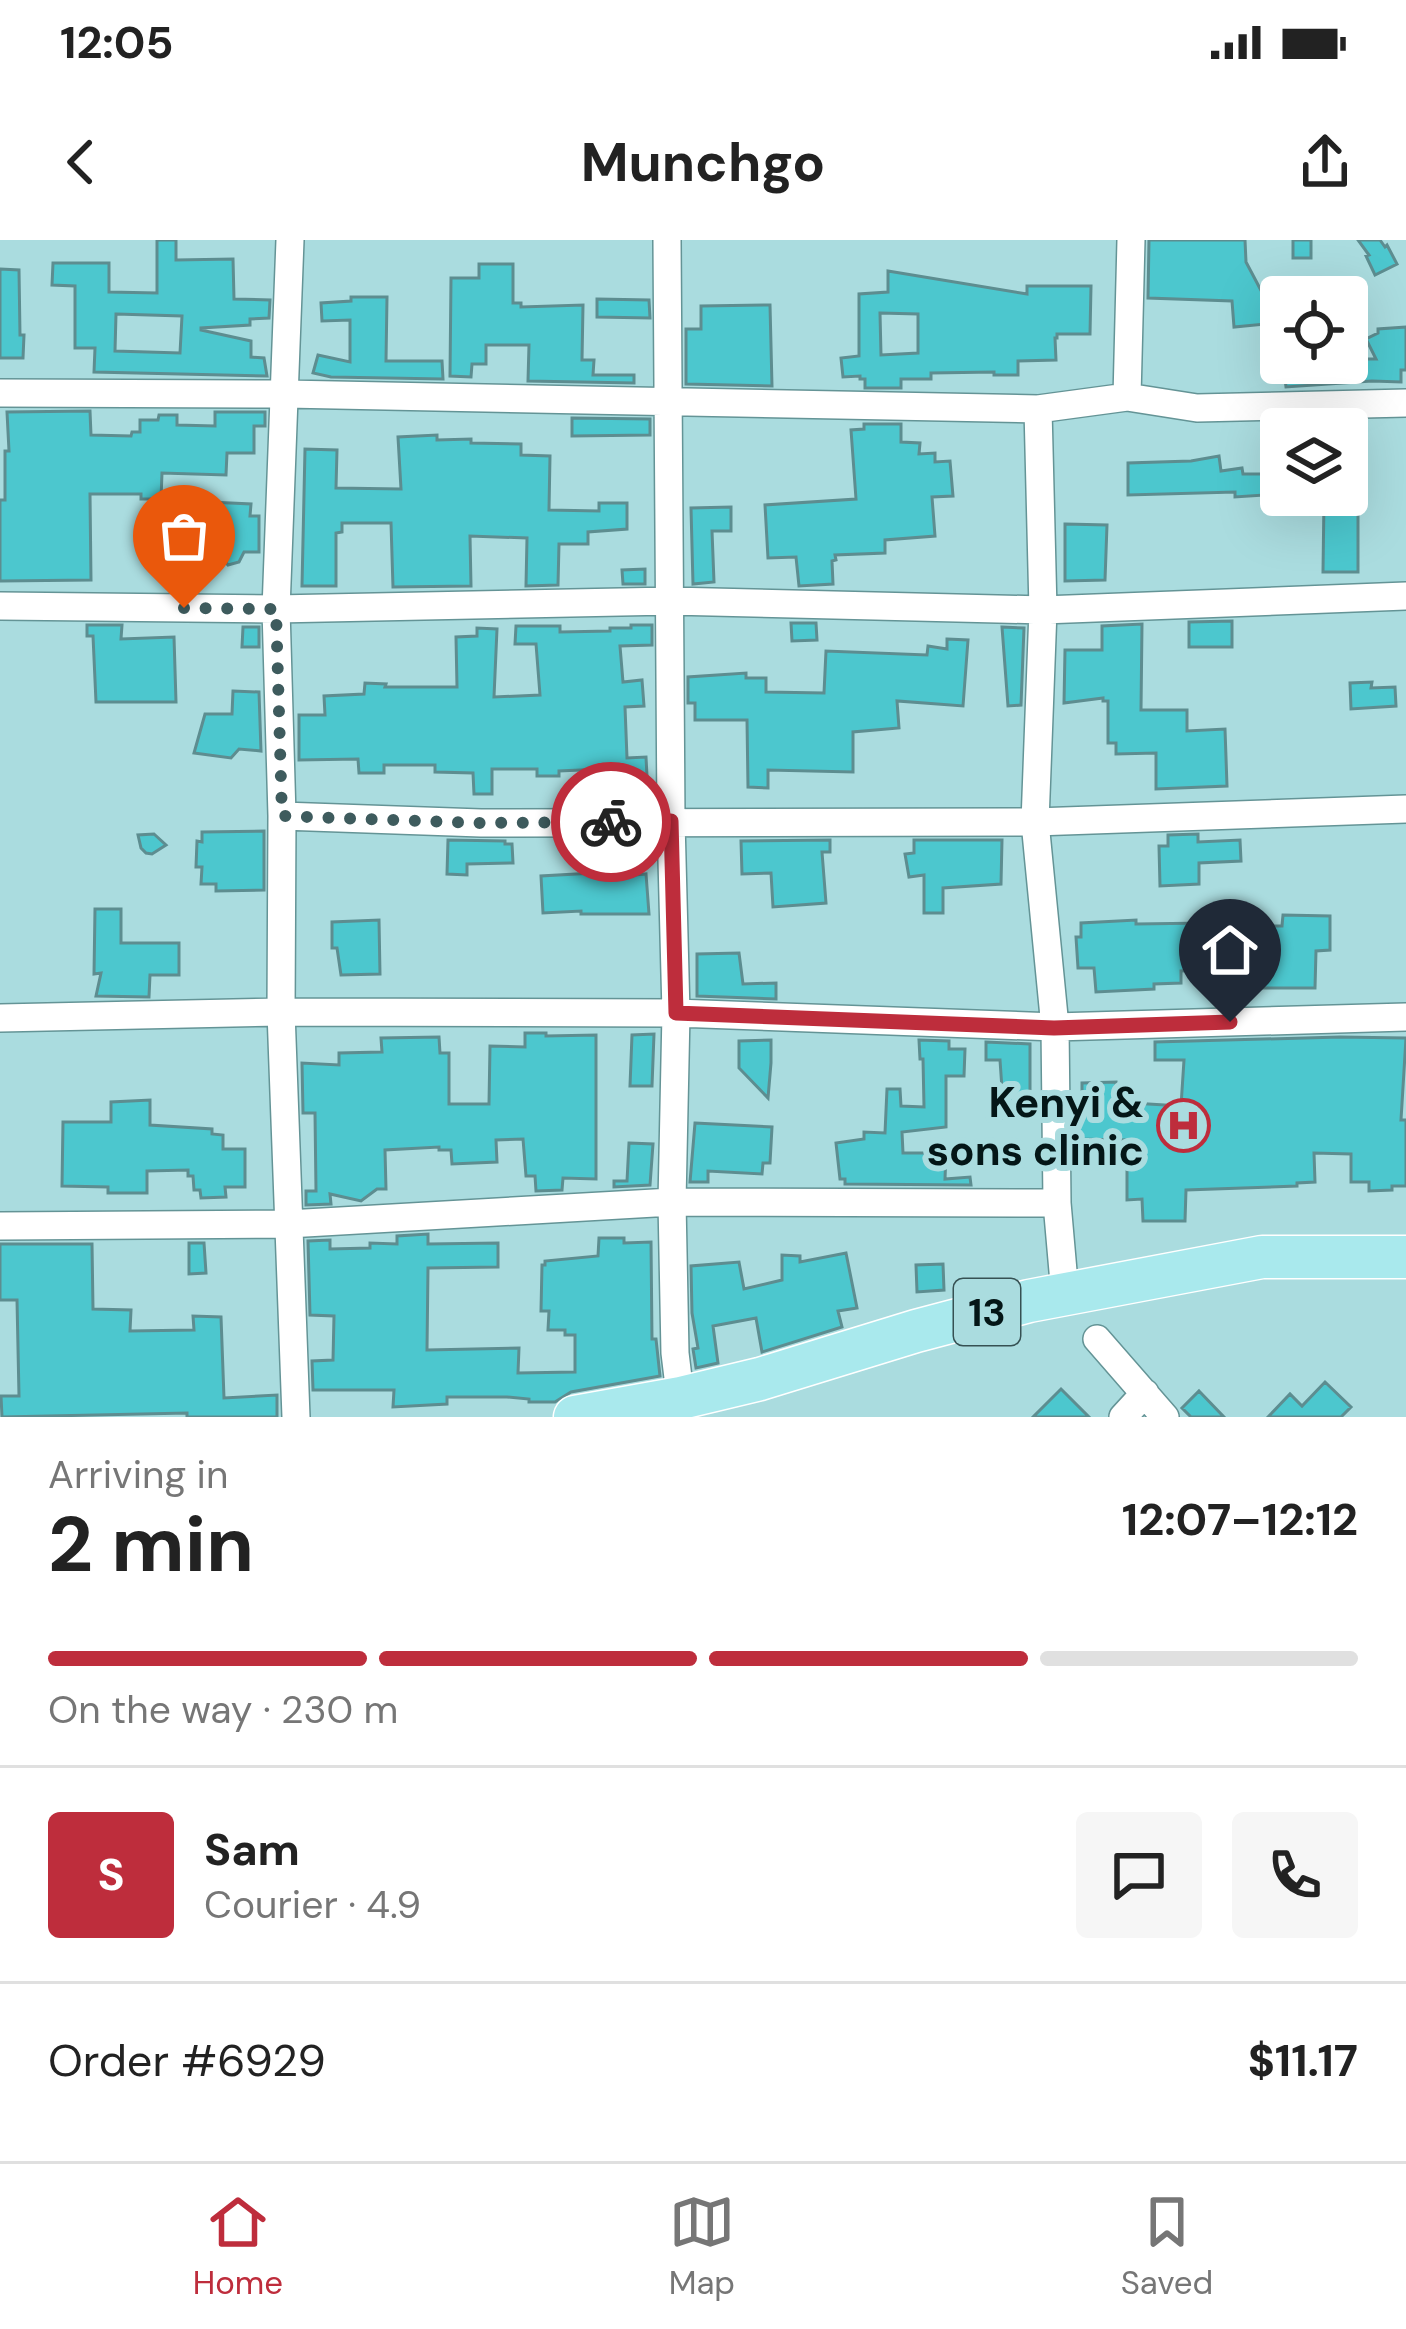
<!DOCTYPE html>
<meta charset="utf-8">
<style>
:root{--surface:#fff;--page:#f6f6f6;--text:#222;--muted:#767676;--line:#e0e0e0;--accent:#be2d3c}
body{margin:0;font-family:"DM Sans",sans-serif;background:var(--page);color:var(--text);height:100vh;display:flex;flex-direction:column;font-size:45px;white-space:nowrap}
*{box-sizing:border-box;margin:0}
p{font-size:39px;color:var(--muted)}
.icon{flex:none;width:66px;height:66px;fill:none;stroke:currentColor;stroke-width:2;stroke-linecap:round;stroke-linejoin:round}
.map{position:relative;height:1177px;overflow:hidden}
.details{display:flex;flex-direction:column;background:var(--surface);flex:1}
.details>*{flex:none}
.controls{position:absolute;left:1260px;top:36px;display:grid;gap:24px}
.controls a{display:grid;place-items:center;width:108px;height:108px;border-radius:12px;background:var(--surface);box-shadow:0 12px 48px #0002;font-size:60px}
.pin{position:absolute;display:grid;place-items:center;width:102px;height:102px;color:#fff;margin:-123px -51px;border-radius:50% 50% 50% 0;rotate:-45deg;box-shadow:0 0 12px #0007}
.pin .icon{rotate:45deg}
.courier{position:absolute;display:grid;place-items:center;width:120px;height:120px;margin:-60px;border:9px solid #be2d3c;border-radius:50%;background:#fff;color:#222;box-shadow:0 3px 15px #0007}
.overview em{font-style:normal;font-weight:700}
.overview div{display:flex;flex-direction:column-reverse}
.overview{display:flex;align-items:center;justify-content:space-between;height:204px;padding:0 48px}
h1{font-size:78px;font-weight:700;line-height:90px}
.bar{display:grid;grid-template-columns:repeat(4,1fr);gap:18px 12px;align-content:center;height:144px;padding:0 48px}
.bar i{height:15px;border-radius:9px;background:var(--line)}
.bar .on{background:var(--accent)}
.bar p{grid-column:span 4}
.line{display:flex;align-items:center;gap:30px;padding:0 48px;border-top:3px solid var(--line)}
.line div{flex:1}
.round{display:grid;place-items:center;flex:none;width:126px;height:126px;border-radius:12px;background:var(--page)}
.status{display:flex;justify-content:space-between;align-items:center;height:84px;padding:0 60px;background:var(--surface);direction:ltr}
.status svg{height:33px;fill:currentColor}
header{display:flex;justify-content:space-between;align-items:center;height:156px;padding:0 48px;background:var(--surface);font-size:54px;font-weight:700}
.tab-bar{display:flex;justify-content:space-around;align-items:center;height:168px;border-top:3px solid var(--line);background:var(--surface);font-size:33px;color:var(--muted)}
.tab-bar a{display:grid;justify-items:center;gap:6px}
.tab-bar .on{color:var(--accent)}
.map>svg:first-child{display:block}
.building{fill:#4cc7ce;stroke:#5d8d90;stroke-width:3;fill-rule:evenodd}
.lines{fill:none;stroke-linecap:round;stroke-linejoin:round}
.minor-casing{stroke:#649496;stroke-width:30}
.primary-casing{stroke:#fff;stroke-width:45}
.minor{stroke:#fff;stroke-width:27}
.primary{stroke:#a9e9ed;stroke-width:42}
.done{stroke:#3e5b5d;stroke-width:12;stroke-dasharray:0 21.6}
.route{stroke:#be2d3c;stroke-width:15}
.labels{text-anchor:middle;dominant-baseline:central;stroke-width:12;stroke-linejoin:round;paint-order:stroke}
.shield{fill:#aadcdf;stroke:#365153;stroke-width:3}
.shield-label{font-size:39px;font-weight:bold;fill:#041617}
.poi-label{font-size:42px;font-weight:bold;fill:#041617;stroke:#aadcdf;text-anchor:end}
</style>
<div class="status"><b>12:05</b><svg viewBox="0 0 49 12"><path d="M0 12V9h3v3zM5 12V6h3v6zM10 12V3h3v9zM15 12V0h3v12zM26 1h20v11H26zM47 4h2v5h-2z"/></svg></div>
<header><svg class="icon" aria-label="back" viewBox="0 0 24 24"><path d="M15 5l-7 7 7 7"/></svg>Munchgo<svg class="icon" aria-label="share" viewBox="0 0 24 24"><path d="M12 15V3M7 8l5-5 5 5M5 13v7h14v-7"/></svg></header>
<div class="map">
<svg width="1406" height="1177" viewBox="0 0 1406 1177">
<rect width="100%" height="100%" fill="#aadcdf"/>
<path class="building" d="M 157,0 L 176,0 L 176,20 L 233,19 L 234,59 L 270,60 L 269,78 L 250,79 L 250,85 L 201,88 L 201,90 L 251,101 L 251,117 L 264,118 L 267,136 L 94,132 L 95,108 L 75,108 L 75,46 L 52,45 L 53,23 L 109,23 L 109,52 L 157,53 ZM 116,74 L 182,76 L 180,113 L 115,111 Z
M 1149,0 L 1245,0 L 1246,22 L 1265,58 L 1266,84 L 1234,87 L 1232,61 L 1148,58 Z
M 1293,0 L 1311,0 L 1311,18 L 1293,18 Z
M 1358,0 L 1380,0 L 1385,7 L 1387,5 L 1397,24 L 1375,35 L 1366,16 L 1369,15 Z
M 479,24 L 513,24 L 513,63 L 521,63 L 521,67 L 583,65 L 582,120 L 594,120 L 593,135 L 634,135 L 634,143 L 528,141 L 529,105 L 486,105 L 486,124 L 472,124 L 471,137 L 450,136 L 451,38 L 479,38 Z
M 0,29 L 19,30 L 20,95 L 24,95 L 23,118 L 0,118 Z
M 888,31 L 1027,54 L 1027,46 L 1091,46 L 1090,94 L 1057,94 L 1057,98 L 1055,98 L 1056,120 L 1018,121 L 1018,135 L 994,135 L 994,132 L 931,133 L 931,139 L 901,139 L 901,148 L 865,148 L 865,139 L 860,139 L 860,136 L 843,137 L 841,118 L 859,116 L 859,54 L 888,52 ZM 880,73 L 918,74 L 918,113 L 881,115 Z
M 351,57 L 387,57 L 386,121 L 442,121 L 443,139 L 331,137 L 313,133 L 318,115 L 350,122 L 350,80 L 322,81 L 321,63 L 351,61 Z
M 597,59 L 649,60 L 650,78 L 597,77 Z
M 770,65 L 772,146 L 686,144 L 686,89 L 701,89 L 701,66 Z
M 1406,87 L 1406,130 L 1401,130 L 1401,142 L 1372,141 L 1286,147 L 1283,123 L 1347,123 L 1347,119 L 1376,119 L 1366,99 L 1378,93 L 1378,89 Z
M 90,171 L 91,195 L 131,196 L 132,192 L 140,192 L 140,180 L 158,180 L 159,175 L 177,175 L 177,185 L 215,186 L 215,172 L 265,172 L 265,186 L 254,186 L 254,213 L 227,213 L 226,235 L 162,233 L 161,259 L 141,259 L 141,254 L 90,254 L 91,340 L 0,341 L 0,260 L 5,260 L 5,211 L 9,211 L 7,172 Z
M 572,178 L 650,179 L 650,195 L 572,196 Z
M 864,184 L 901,184 L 901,202 L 920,203 L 919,214 L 935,213 L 935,222 L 950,221 L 953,256 L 932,257 L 935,296 L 885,300 L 885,313 L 835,315 L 836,320 L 832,321 L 833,344 L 799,346 L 796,317 L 768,318 L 765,265 L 856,259 L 851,190 L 864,189 Z
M 437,195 L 437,200 L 471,199 L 471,203 L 521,204 L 521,215 L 550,216 L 549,270 L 599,271 L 599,263 L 627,263 L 627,289 L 588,292 L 588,304 L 559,304 L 558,345 L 526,346 L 527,298 L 470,296 L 471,346 L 393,347 L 391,283 L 342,283 L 342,292 L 336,293 L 336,346 L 302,346 L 305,209 L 337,210 L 336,248 L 401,249 L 398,197 Z
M 1219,216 L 1221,231 L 1242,228 L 1243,234 L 1281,234 L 1281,254 L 1235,257 L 1235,252 L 1128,255 L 1128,223 L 1191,221 Z
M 1358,258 L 1358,332 L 1323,332 L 1324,259 Z
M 209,262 L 251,264 L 250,276 L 259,276 L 259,312 L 244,312 L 239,322 L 228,325 L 218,313 L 197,313 L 196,299 L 190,299 L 191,274 L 208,274 Z
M 731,267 L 731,291 L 712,291 L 714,342 L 693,344 L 691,268 Z
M 1065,284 L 1107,285 L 1105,340 L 1065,341 Z
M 645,329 L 645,344 L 623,344 L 622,330 Z
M 1232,381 L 1232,407 L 1189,407 L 1189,382 Z
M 791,383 L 816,383 L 817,400 L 792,401 Z
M 1142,384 L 1141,470 L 1187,470 L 1187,491 L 1225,489 L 1227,546 L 1156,549 L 1156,513 L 1116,514 L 1116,503 L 1108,503 L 1108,461 L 1103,461 L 1103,458 L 1064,463 L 1065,410 L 1102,410 L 1102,386 Z
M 87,385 L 122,385 L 121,399 L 174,397 L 176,462 L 96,462 L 93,396 L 87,396 Z
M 631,385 L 652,385 L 652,405 L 620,406 L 623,442 L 642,440 L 644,466 L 625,467 L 627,518 L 646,517 L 648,556 L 627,557 L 625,528 L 559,531 L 559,536 L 537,536 L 537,529 L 492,529 L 492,554 L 474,554 L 473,533 L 435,532 L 435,525 L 384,525 L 384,533 L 359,533 L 358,519 L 299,520 L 299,475 L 325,475 L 324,456 L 364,454 L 365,443 L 386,444 L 385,447 L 457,447 L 456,397 L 477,396 L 477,388 L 497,389 L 494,457 L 540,455 L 536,404 L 515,404 L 516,386 L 560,386 L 560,392 L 610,391 L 610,388 L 631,388 Z
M 243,387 L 259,387 L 259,407 L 242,407 Z
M 1002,387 L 1024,388 L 1021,465 L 1008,466 Z
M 947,399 L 968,400 L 963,466 L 897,461 L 899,488 L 853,492 L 853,532 L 768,530 L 768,548 L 748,547 L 747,480 L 695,480 L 695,463 L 688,463 L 688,437 L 746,433 L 746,438 L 766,438 L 766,452 L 824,453 L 826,411 L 927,415 L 928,406 L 947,409 Z
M 1372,442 L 1371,448 L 1395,447 L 1396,466 L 1351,469 L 1350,443 Z
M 233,451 L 259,452 L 261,511 L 239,509 L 231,518 L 194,513 L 205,474 L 232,474 Z
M 264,591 L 264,650 L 216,651 L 216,644 L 201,644 L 202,627 L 196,627 L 197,601 L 202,602 L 202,592 Z
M 154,594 L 166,605 L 152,614 L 146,613 L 141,608 L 138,595 Z
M 1198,594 L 1198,602 L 1240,600 L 1241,621 L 1199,623 L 1199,644 L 1160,646 L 1159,606 L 1168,606 L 1168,595 Z
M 448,600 L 505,601 L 505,604 L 512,604 L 513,623 L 467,624 L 467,635 L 447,634 Z
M 830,600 L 830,612 L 822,612 L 826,663 L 773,667 L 771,633 L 742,634 L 741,601 Z
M 914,600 L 1002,600 L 1001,644 L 943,648 L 943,673 L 924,673 L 924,635 L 909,637 L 905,614 L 914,613 Z
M 612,632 L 623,632 L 623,636 L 646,634 L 649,674 L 581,674 L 581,671 L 543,673 L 541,636 Z
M 95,669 L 121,669 L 121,703 L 179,703 L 179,735 L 150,735 L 149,757 L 96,756 L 101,733 L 94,734 Z
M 1283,675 L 1330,676 L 1330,710 L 1316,711 L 1315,748 L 1249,748 L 1250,686 L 1282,686 Z
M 379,680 L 380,734 L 341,735 L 337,708 L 332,708 L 332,682 Z
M 1136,680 L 1136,684 L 1206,683 L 1206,730 L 1181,731 L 1181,743 L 1154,744 L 1154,749 L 1096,752 L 1094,728 L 1078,728 L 1076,697 L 1081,697 L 1081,683 Z
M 739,713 L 743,744 L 776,743 L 776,759 L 697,756 L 697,714 Z
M 525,793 L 546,793 L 546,796 L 596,795 L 596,939 L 563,938 L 562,950 L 536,951 L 535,936 L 526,936 L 523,899 L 496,900 L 497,922 L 452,924 L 451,910 L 439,910 L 439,907 L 385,910 L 386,949 L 377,949 L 361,961 L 330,954 L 331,964 L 306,965 L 306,951 L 316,951 L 315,873 L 303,873 L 302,823 L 339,825 L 339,813 L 382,812 L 381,798 L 439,797 L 440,813 L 449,813 L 449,864 L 489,864 L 490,806 L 525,807 Z
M 654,794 L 652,846 L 630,846 L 632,795 Z
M 1340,797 L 1406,798 L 1401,880 L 1406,880 L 1406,946 L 1392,946 L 1392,950 L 1369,951 L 1369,942 L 1351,942 L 1351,914 L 1314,913 L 1315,942 L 1297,943 L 1297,946 L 1186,950 L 1185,981 L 1143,981 L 1142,959 L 1127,960 L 1127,900 L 1074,899 L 1074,856 L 1082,856 L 1082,843 L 1116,842 L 1116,862 L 1181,866 L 1184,820 L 1155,820 L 1155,802 Z
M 771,800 L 771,823 L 768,858 L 739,828 L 739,801 Z
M 919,800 L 949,801 L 949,809 L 965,809 L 964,836 L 946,836 L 946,887 L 902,892 L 903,913 L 946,913 L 945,939 L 970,937 L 971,945 L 845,944 L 845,939 L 840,939 L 836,903 L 864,899 L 864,892 L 885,893 L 887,849 L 900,849 L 901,866 L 924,867 L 923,819 L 920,819 Z
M 986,802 L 1030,804 L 1030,875 L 1004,878 L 1000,820 L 986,820 Z
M 150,860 L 150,885 L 212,889 L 212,894 L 223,895 L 223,909 L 245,909 L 245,947 L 225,947 L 226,957 L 201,958 L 200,950 L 194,950 L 193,936 L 188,936 L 188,930 L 147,931 L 147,953 L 108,953 L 108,947 L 62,946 L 63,882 L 111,882 L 111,862 Z
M 695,883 L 772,887 L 770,923 L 763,923 L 762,934 L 708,931 L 708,942 L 690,942 Z
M 629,903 L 653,904 L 650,945 L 614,947 L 614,941 L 627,941 Z
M 428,994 L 428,1004 L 498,1003 L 498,1027 L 428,1028 L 427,1110 L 519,1108 L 518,1133 L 575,1132 L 575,1095 L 565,1095 L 565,1090 L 548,1090 L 549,1071 L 541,1071 L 542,1025 L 545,1025 L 545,1021 L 598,1016 L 599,998 L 624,998 L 624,1003 L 651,1002 L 652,1099 L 656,1099 L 660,1136 L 571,1152 L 555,1162 L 529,1162 L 529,1159 L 507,1157 L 447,1157 L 447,1164 L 393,1167 L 394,1150 L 313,1150 L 312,1121 L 333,1120 L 334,1076 L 310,1075 L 308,1001 L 330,1000 L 330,1009 L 370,1008 L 370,1003 L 397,1004 L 397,996 Z
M 189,1003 L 204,1003 L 206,1033 L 189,1034 Z
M 0,1004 L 92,1004 L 93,1069 L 131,1070 L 130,1091 L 194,1090 L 193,1076 L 221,1077 L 224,1158 L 277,1155 L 277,1177 L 187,1177 L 187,1173 L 2,1177 L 1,1156 L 19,1156 L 17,1060 L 0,1060 Z
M 846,1013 L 857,1068 L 838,1071 L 842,1087 L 762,1112 L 756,1078 L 713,1086 L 718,1123 L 696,1128 L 693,1109 L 698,1108 L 692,1073 L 691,1026 L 739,1022 L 744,1049 L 782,1040 L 782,1015 L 800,1016 L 800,1022 Z
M 943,1024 L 944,1050 L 917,1052 L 916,1025 Z
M 1325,1142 L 1351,1167 L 1341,1177 L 1268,1177 L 1290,1154 L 1302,1166 Z
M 1061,1149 L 1089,1177 L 1033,1177 Z
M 1199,1151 L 1224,1177 L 1191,1177 L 1182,1168 Z"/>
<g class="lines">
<defs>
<path id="minor" d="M 290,0 L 276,369 L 282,576 L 281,772 L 296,1177
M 667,0 L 671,581 L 676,773 L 672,962 L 675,1113 L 682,1171
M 0,153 L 286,154 L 1038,169 L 1127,157 L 1131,0
M 1127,157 L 1197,168 L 1406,163
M 1038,169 L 1043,370 L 1035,582 L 1055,787 L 1057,963 L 1065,1054
M 0,366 L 276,369 L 671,361 L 1043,370 L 1406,356
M 282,576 L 481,583 L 1035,582 L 1406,569
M 0,778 L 281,772 L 676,773 L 1055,787 L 1406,777
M 0,986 L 288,984 L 672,962 L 1057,963
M 1097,1099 L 1165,1177
M 1123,1177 L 1145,1153"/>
<path id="primary" d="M 575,1177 L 681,1158 L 760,1139 L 916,1091 L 1029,1061 L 1262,1017 L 1406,1017"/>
</defs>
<use href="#minor" class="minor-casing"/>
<use href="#primary" class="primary-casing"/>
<use href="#minor" class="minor"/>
<use href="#primary" class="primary"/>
</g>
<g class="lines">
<path class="done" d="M 184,368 L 276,369 L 282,576 L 481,583 L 611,582"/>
<path class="route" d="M 611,582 L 671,581 L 676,773 L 1054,788 L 1230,782"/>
</g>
<defs>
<symbol id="hospital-ring" viewBox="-11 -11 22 22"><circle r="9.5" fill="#aadcdf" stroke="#be2d3c" stroke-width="1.5"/><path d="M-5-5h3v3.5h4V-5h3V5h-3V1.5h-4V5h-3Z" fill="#be2d3c"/></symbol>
</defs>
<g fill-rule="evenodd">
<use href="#hospital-ring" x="1154" y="856" width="59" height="59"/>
</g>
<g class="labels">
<rect class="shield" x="954" y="1039" width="66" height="66" rx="9"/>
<g class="shield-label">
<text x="987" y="1072">13</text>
</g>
<g class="poi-label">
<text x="1144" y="862">Kenyi &amp;<tspan x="1144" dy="48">sons clinic</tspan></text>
</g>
</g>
</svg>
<div class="controls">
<a><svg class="icon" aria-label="locate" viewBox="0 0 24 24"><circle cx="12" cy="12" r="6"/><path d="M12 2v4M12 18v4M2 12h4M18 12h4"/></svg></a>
<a><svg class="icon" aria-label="layers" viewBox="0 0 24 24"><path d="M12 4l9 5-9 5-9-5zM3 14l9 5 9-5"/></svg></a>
</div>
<div class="pin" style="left:184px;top:368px;background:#ea580c"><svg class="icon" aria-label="bag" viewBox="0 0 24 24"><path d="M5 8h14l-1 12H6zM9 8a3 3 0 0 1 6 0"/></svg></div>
<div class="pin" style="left:1230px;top:782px;background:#1f2937"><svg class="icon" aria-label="home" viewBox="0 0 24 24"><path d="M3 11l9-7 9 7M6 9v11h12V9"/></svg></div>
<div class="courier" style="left:611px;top:582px"><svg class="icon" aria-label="bike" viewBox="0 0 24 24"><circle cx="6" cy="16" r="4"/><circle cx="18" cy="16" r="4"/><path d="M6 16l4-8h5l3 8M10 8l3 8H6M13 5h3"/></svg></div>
</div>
<section class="details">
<div class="overview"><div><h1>2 min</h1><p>Arriving in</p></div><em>12:07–12:12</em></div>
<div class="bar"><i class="on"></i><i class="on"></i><i class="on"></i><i></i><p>On the way · 230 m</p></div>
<div class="line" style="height:216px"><b class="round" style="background:var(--accent);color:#fff">S</b><div><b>Sam</b><p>Courier · 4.9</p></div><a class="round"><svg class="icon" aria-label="chat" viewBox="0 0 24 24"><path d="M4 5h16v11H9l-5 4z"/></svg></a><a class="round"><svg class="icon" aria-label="phone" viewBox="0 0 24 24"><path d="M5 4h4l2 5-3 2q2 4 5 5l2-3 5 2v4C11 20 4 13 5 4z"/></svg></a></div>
<div class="line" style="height:156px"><div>Order #6929</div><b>$11.17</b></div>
</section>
<nav class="tab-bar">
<a class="on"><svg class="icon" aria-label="home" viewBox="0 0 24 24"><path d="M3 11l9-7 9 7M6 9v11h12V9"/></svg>Home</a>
<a><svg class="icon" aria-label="map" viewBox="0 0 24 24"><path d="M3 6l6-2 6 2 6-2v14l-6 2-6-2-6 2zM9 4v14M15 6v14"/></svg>Map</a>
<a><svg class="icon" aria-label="saved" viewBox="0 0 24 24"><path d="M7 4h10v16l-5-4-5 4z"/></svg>Saved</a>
</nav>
